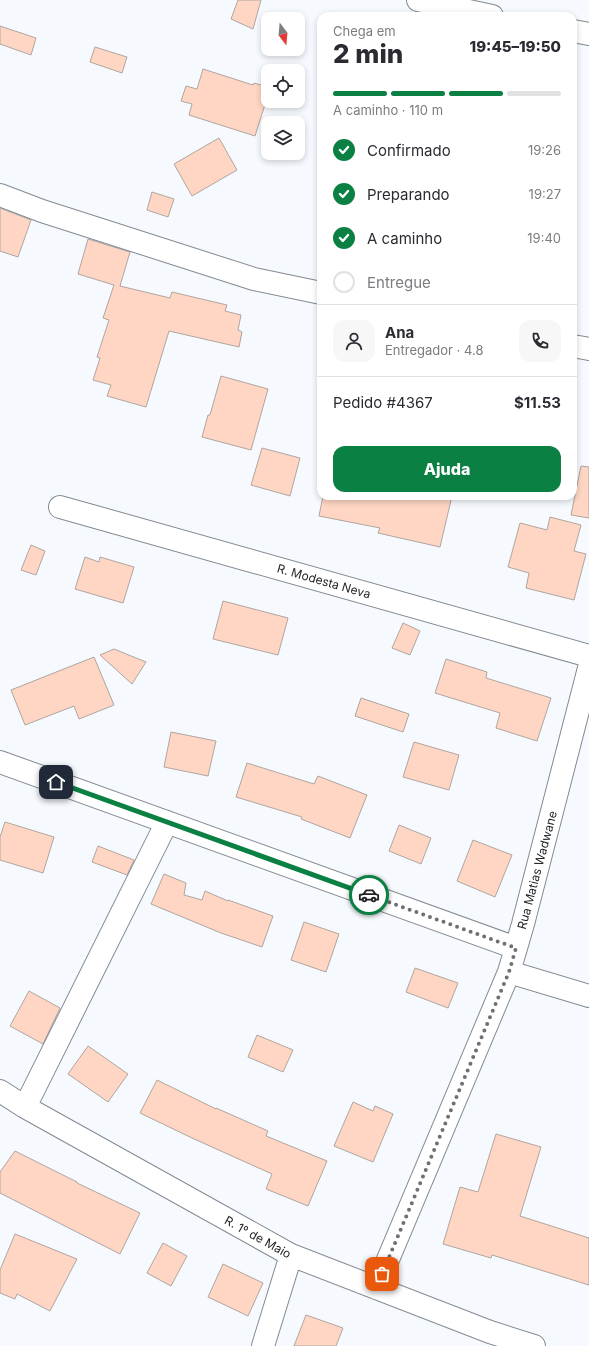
<!DOCTYPE html>
<html lang="pt">
<meta charset="utf-8">
<style>
:root{--surface:#fff;--page:#f7f7f7;--text:#2b2b33;--muted:#7c7c81;--line:#e1e1e2;--accent:#0b8043}
body{margin:0;font-family:Inter,sans-serif;background:var(--page);color:var(--text);height:100vh;display:flex;flex-direction:column;font-size:15px;white-space:nowrap}
*{box-sizing:border-box;margin:0}
p{font-size:13px;color:var(--muted)}
.icon{flex:none;width:22px;height:22px;fill:none;stroke:currentColor;stroke-width:2;stroke-linecap:round;stroke-linejoin:round}
.map{position:relative;flex:1;overflow:hidden}
.panel{position:absolute;left:317px;top:12px;width:260px;height:488px;display:flex;flex-direction:column;background:var(--surface);border-radius:12px;box-shadow:0 2px 6px #0003}
.panel>*{flex:none}
.needle{width:26px;rotate:164deg}
.tools{position:absolute;left:261px;top:12px;display:grid;gap:8px}
.tools a{display:grid;place-items:center;width:44px;height:44px;border-radius:8px;background:var(--surface);box-shadow:0 2px 6px #0003;font-size:20px}
.pin{position:absolute;display:grid;place-items:center;width:34px;height:34px;color:#fff;margin:-17px;border-radius:8px;box-shadow:0 2px 6px #0006}
.courier{position:absolute;display:grid;place-items:center;width:40px;height:40px;margin:-20px;border:3px solid #0b8043;border-radius:50%;background:#fff;color:#222;box-shadow:0 1px 5px #0007}
.summary em{font-style:normal;font-weight:800}
.summary div{display:flex;flex-direction:column-reverse}
.summary{display:flex;align-items:center;justify-content:space-between;height:68px;padding:0 16px}
h1{font-size:26px;font-weight:800;line-height:30px}
.bar{display:grid;grid-template-columns:repeat(4,1fr);gap:6px 4px;align-content:center;height:48px;padding:0 16px}
.bar i{height:5px;border-radius:3px;background:var(--line)}
.bar .current{background:var(--accent)}
.bar p{grid-column:span 4}
.line{display:flex;align-items:center;gap:10px;padding:0 16px;border-top:1px solid var(--line)}
.line div{flex:1}
.round{display:grid;place-items:center;flex:none;width:42px;height:42px;border-radius:12px;background:var(--page)}
ol{padding:0 16px;list-style:none}
li{display:flex;align-items:center;gap:12px;height:44px}
li p{margin-inline-start:auto}
li .icon{padding:4px;border-radius:50%;background:var(--accent);color:#fff;stroke-width:4}
li:last-child{color:var(--muted)}
li i{width:22px;height:22px;border:2px solid var(--line);border-radius:50%}
.cta{display:flex;gap:8px;margin-top:auto;padding:8px 16px}
.cta a{flex:1;height:46px;border-radius:12px;background:var(--accent);color:#fff;font-size:16px;font-weight:800;line-height:46px;text-align:center}
.map>svg:first-child{display:block}
.building{fill:#fed6c3;stroke:#b0a5a0}
.lines{fill:none;stroke-linecap:round;stroke-linejoin:round}
.minor-casing{stroke:#828a92;stroke-width:24}
.minor{stroke:#fff;stroke-width:22}
.done{stroke:#6e7074;stroke-width:4;stroke-dasharray:0 7.2}
.route{stroke:#0b8043;stroke-width:5}
.labels{text-anchor:middle;dominant-baseline:central;stroke-width:3.5;stroke-linejoin:round;paint-order:stroke}
.street-label{font-size:12px;fill:#24272a;stroke:#fff}
</style>
<div class="map">
<svg width="589" height="1346" viewBox="0 0 589 1346">
<rect width="100%" height="100%" fill="#f6f9fd"/>
<path class="building" d="M 238,0 L 261,0 L 253,29 L 231,19 Z
M 0,26 L 36,38 L 31,55 L 0,44 Z
M 95,47 L 127,57 L 122,73 L 90,62 Z
M 203,69 L 253,85 L 254,83 L 268,87 L 268,95 L 255,136 L 189,115 L 192,104 L 181,101 L 186,86 L 197,89 Z
M 219,138 L 237,170 L 192,196 L 174,164 Z
M 152,192 L 174,199 L 168,217 L 147,210 Z
M 0,208 L 31,220 L 18,257 L 0,251 Z
M 88,239 L 130,252 L 120,286 L 170,298 L 172,292 L 227,305 L 225,311 L 241,315 L 238,330 L 242,332 L 239,347 L 169,331 L 146,407 L 107,396 L 111,385 L 93,380 L 100,358 L 97,357 L 109,320 L 103,318 L 114,285 L 78,274 Z
M 221,376 L 268,389 L 251,450 L 202,437 L 208,415 L 210,415 Z
M 262,448 L 300,458 L 290,496 L 251,485 Z
M 581,466 L 589,467 L 589,518 L 571,515 Z
M 323,496 L 452,496 L 440,547 L 378,533 L 380,528 L 319,516 Z
M 550,517 L 581,525 L 574,551 L 586,554 L 574,600 L 526,588 L 529,573 L 508,567 L 520,523 L 547,530 Z
M 31,545 L 45,551 L 36,575 L 21,570 Z
M 85,557 L 99,562 L 100,557 L 134,567 L 123,603 L 75,589 Z
M 223,601 L 288,618 L 278,655 L 213,639 Z
M 403,623 L 420,631 L 410,655 L 392,648 Z
M 114,649 L 146,662 L 132,684 L 100,655 Z
M 94,657 L 114,705 L 79,719 L 74,706 L 25,725 L 11,690 Z
M 446,659 L 487,672 L 486,678 L 551,698 L 537,741 L 496,728 L 500,713 L 435,693 Z
M 361,698 L 409,714 L 403,732 L 355,716 Z
M 171,732 L 216,741 L 208,776 L 164,767 Z
M 414,742 L 459,755 L 449,790 L 403,777 Z
M 247,763 L 314,784 L 318,776 L 367,795 L 350,838 L 301,819 L 302,817 L 236,797 Z
M 5,822 L 54,837 L 43,873 L 0,860 L 0,837 Z
M 399,825 L 431,838 L 421,864 L 389,851 Z
M 473,840 L 512,855 L 495,897 L 457,881 Z
M 98,846 L 134,860 L 127,875 L 92,862 Z
M 164,874 L 186,883 L 184,895 L 202,900 L 205,891 L 228,901 L 228,900 L 273,916 L 262,947 L 221,933 L 151,904 Z
M 304,922 L 339,934 L 326,972 L 291,960 Z
M 415,968 L 458,983 L 448,1008 L 406,992 Z
M 29,991 L 60,1008 L 43,1044 L 10,1026 Z
M 257,1035 L 293,1050 L 283,1072 L 248,1057 Z
M 88,1046 L 128,1074 L 108,1102 L 68,1074 Z
M 157,1080 L 216,1109 L 216,1108 L 268,1131 L 266,1136 L 327,1161 L 308,1206 L 266,1189 L 272,1174 L 192,1138 L 140,1113 Z
M 353,1102 L 373,1111 L 375,1106 L 393,1114 L 373,1162 L 334,1146 Z
M 496,1134 L 541,1147 L 520,1216 L 589,1238 L 589,1285 L 492,1255 L 491,1258 L 443,1244 L 460,1187 L 478,1192 Z
M 15,1151 L 77,1182 L 77,1183 L 140,1213 L 120,1254 L 0,1193 L 0,1172 Z
M 15,1234 L 77,1259 L 50,1311 L 17,1294 L 15,1299 L 0,1293 L 0,1270 Z
M 163,1243 L 187,1256 L 171,1286 L 147,1273 Z
M 223,1264 L 263,1283 L 248,1316 L 208,1297 Z
M 306,1315 L 343,1328 L 336,1346 L 294,1346 Z"/>
<g class="lines">
<defs>
<path id="minor" d="M 418,0 L 492,16
M 573,31 L 589,34
M 0,195 L 42,211 L 254,279 L 321,293
M 573,346 L 589,349
M 60,507 L 589,656
M 0,762 L 516,948
M 509,972 L 589,996
M 0,1091 L 25,1107 L 291,1255 L 490,1332 L 534,1346
M 25,1107 L 167,822
M 376,1288 L 509,972 L 523,924 L 589,668
M 263,1346 L 291,1255"/>
</defs>
<use href="#minor" class="minor-casing"/>
<use href="#minor" class="minor"/>
</g>
<g class="lines">
<path class="done" d="M 369,895 L 516,948 L 509,972 L 382,1274"/>
<path class="route" d="M 56,782 L 369,895"/>
</g>
<g class="labels">
<g class="street-label">
<text transform="translate(324 581) rotate(16)">R. Modesta Neva</text>
<text transform="translate(537 870) rotate(-75)">Rua Matias Wadwane</text>
<text transform="translate(258 1237) rotate(29)">R. 1º de Maio</text>
</g>
</g>
</svg>
<div class="tools">
<a><svg class="needle" viewBox="-14 -14 28 28"><path d="M0-13l5 13h-10z" fill="#e53935"/><path d="M0 13l5-13h-10z" fill="#7c7c81"/></svg></a>
<a><svg class="icon" aria-label="locate" viewBox="0 0 24 24"><circle cx="12" cy="12" r="6"/><path d="M12 2v4M12 18v4M2 12h4M18 12h4"/></svg></a>
<a><svg class="icon" aria-label="layers" viewBox="0 0 24 24"><path d="M12 4l9 5-9 5-9-5zM3 14l9 5 9-5"/></svg></a>
</div>
<div class="pin" style="left:382px;top:1274px;background:#ea580c"><svg class="icon" aria-label="bag" viewBox="0 0 24 24"><path d="M5 8h14l-1 12H6zM9 8a3 3 0 0 1 6 0"/></svg></div>
<div class="pin" style="left:56px;top:782px;background:#1f2937"><svg class="icon" aria-label="home" viewBox="0 0 24 24"><path d="M3 11l9-7 9 7M6 9v11h12V9"/></svg></div>
<div class="courier" style="left:369px;top:895px"><svg class="icon" aria-label="car" viewBox="0 0 24 24"><path d="M5 17H2v-5l4-1 3-4h7l3 4 3 1v5h-3M9 17h6M6 11h13"/><circle cx="7" cy="17" r="2"/><circle cx="17" cy="17" r="2"/></svg></div>
<section class="panel">
<div class="summary"><div><h1>2 min</h1><p>Chega em</p></div><em>19:45–19:50</em></div>
<div class="bar"><i class="current"></i><i class="current"></i><i class="current"></i><i></i><p>A caminho · 110 m</p></div>
<ol>
<li><svg class="icon" aria-label="check" viewBox="0 0 24 24"><path d="M5 12l5 5 9-10"/></svg>Confirmado<p>19:26</p></li>
<li><svg class="icon" aria-label="check" viewBox="0 0 24 24"><path d="M5 12l5 5 9-10"/></svg>Preparando<p>19:27</p></li>
<li><svg class="icon" aria-label="check" viewBox="0 0 24 24"><path d="M5 12l5 5 9-10"/></svg>A caminho<p>19:40</p></li>
<li><i></i>Entregue</li>
</ol>
<div class="line" style="height:72px"><a class="round"><svg class="icon" aria-label="person" viewBox="0 0 24 24"><circle cx="12" cy="8" r="4"/><path d="M4 21q1-7 8-7t8 7"/></svg></a><div><b>Ana</b><p>Entregador · 4.8</p></div><a class="round"><svg class="icon" aria-label="phone" viewBox="0 0 24 24"><path d="M5 4h4l2 5-3 2q2 4 5 5l2-3 5 2v4C11 20 4 13 5 4z"/></svg></a></div>
<div class="line" style="height:52px"><div>Pedido #4367</div><b>$11.53</b></div>
<div class="cta"><a>Ajuda</a></div>
</section>
</div>
